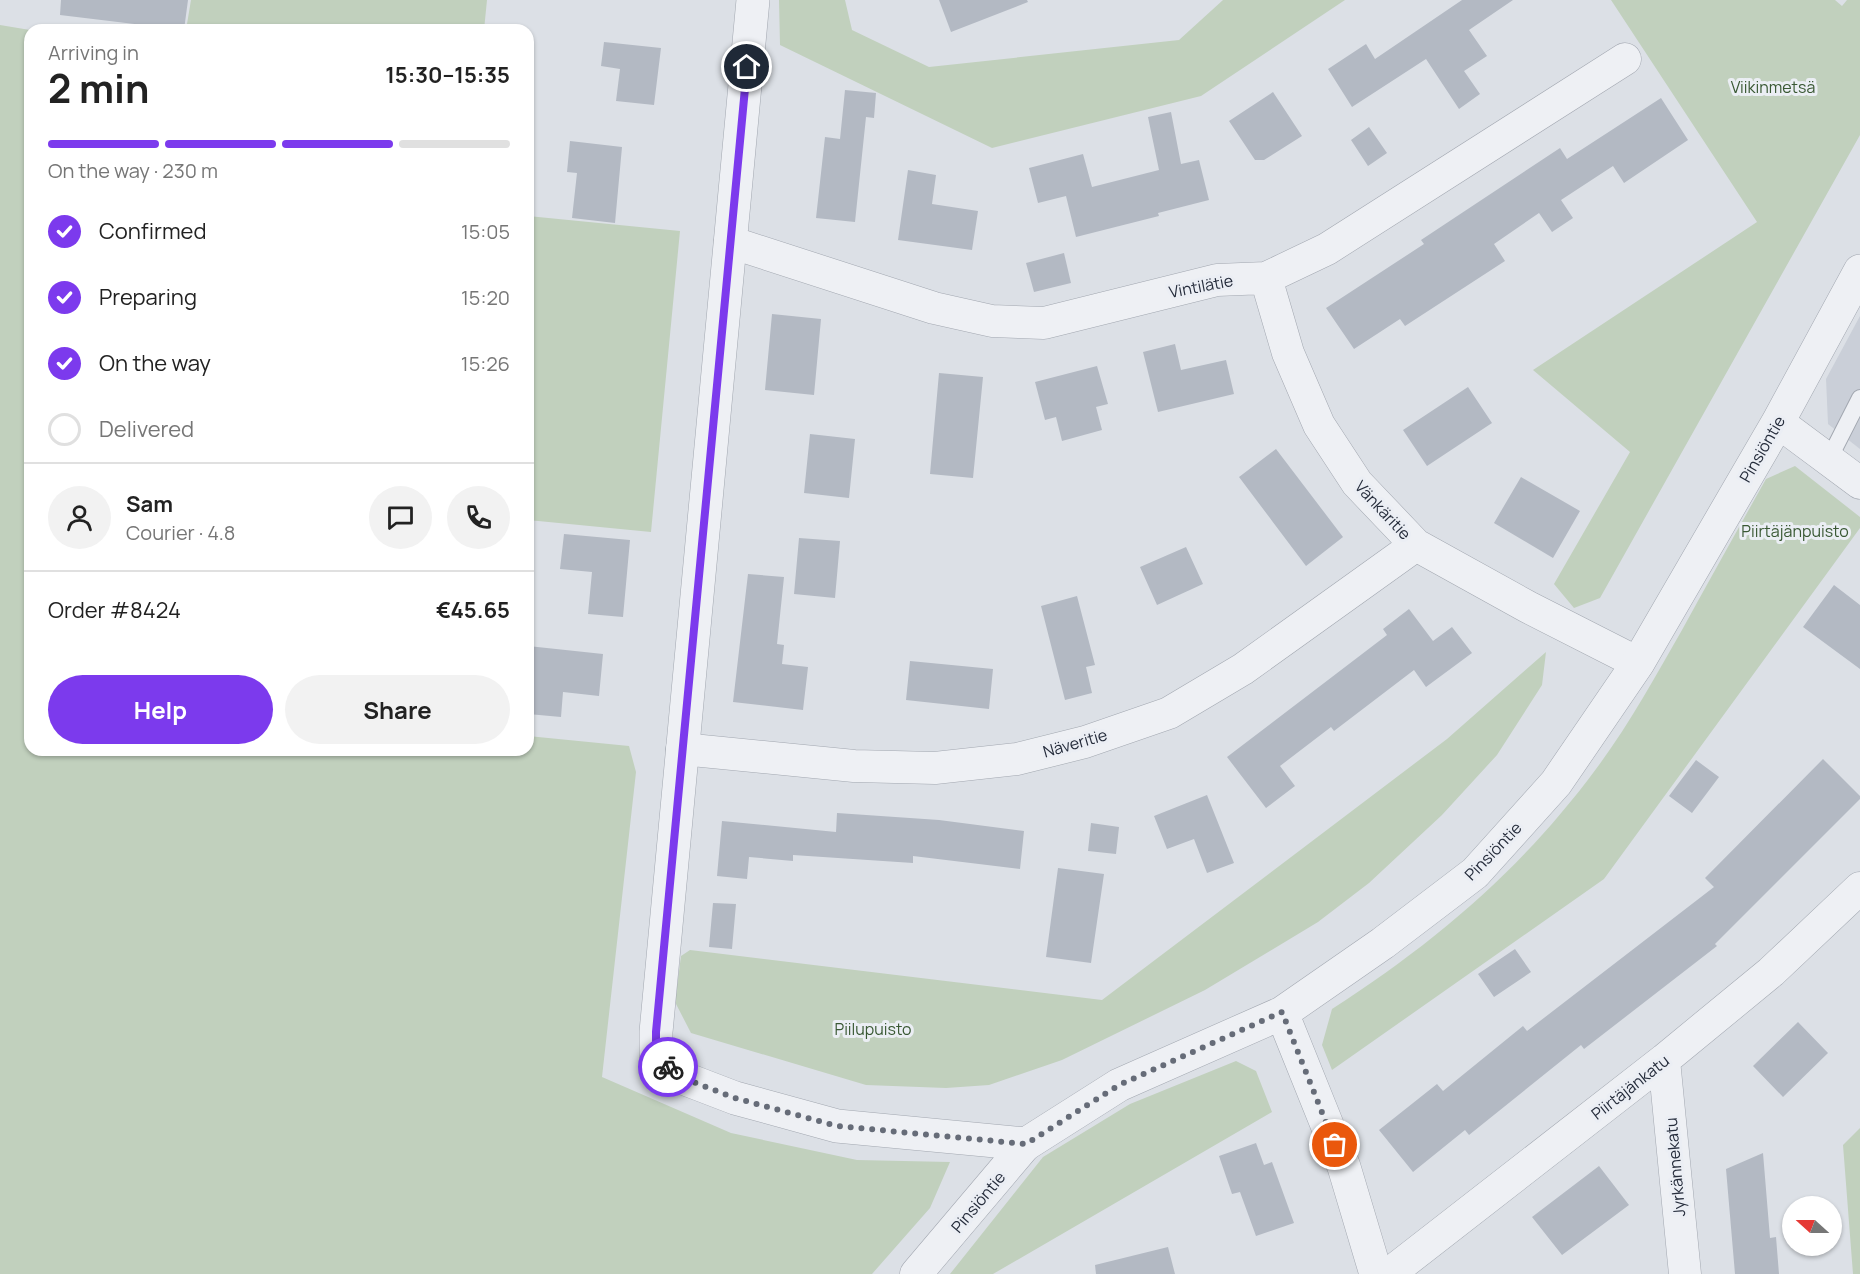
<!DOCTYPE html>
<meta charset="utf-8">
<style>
:root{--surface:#fff;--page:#f2f2f2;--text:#222;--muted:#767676;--line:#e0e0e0;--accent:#7c3aed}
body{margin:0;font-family:Manrope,sans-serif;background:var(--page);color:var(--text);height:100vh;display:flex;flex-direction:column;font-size:22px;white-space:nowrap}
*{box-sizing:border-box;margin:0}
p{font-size:20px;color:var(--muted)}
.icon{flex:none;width:33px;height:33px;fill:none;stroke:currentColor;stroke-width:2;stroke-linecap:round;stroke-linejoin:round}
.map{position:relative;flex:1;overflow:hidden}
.sheet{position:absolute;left:24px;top:24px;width:510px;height:732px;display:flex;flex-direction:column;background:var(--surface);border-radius:18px;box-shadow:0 2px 4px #0004}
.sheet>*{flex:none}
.needle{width:39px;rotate:291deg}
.tools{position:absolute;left:1782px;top:1196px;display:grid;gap:12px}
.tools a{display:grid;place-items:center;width:60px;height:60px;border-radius:50%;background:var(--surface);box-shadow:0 2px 4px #0004;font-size:30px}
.pin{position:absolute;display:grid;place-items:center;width:51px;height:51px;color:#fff;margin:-26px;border:3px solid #fff;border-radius:50%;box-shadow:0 2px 6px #0007}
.courier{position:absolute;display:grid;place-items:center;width:60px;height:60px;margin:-30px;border:4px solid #7c3aed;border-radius:50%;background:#fff;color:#222;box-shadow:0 2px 8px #0007}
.summary em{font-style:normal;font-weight:700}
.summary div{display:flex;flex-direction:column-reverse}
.summary{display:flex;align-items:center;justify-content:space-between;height:102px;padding:0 24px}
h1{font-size:39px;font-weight:700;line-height:45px}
.bar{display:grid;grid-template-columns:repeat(4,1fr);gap:9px 6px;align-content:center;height:72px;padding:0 24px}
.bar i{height:8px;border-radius:4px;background:var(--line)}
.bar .active{background:var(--accent)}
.bar p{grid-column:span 4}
.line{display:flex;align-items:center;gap:15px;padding:0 24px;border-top:2px solid var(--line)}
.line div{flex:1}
.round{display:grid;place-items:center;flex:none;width:63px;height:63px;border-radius:32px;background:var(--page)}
ol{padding:0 24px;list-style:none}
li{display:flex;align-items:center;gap:18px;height:66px}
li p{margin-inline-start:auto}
li .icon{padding:6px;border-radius:50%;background:var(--accent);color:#fff;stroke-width:4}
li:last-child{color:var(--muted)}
li i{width:33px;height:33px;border:3px solid var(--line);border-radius:50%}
.button{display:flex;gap:12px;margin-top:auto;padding:12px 24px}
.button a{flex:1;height:69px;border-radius:36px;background:var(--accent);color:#fff;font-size:24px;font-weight:700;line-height:69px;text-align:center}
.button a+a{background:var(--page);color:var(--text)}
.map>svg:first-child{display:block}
.built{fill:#cacfd8}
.green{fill:#c1d0bd}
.building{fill:#b3b9c3}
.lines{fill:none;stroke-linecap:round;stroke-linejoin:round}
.service-casing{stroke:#a2a7b0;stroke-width:18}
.minor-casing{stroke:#a2a7b0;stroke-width:33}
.tertiary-casing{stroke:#a2a7b0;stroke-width:34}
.service{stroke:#eef0f4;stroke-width:16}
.minor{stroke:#eef0f4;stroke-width:32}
.tertiary{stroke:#eef0f4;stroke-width:33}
.done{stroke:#666c78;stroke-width:6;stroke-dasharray:0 10.8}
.route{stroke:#7c3aed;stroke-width:8}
.labels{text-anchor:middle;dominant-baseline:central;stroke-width:6;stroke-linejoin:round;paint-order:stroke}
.park-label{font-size:16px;fill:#395833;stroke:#ebeef4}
.street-label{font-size:16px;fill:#262d3c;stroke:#ebeef4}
</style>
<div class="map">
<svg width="1860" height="1274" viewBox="0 0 1860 1274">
<rect width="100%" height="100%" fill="#dce0e6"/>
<path class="built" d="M 1860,316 L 1860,449 L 1828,424 L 1826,379 Z"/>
<path class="green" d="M 191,0 L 487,0 L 484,30 L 186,30 Z
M 779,0 L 845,0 L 852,30 L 929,67 L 1179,40 L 1223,0 L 1345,0 L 1201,96 L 992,148 L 780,45 Z
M 1611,0 L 1835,0 L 1842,6 L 1847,0 L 1860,0 L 1860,135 L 1600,598 L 1574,608 L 1554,584 L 1630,452 L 1533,370 L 1757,222 Z
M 0,25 L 30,30 L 30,750 L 528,750 L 528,736 L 629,746 L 636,772 L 602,1077 L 731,1133 L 857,1160 L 950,1162 L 930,1208 L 872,1274 L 0,1274 Z
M 528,216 L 680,231 L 651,532 L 528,520 Z
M 1795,466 L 1860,517 L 1860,528 L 1604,879 L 1332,1070 L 1322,1045 L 1332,1009 C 1436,942 1522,869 1596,769 C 1629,725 1655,677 1682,630 C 1710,579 1738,529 1766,479 Z
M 1546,652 L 1542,685 L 1497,755 L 1442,815 L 1369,883 L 1318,922 L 1205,990 L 1062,1060 L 989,1085 L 946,1088 L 866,1085 L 691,1033 L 675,1002 L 681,956 L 690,950 L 1102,1000 L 1447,739 Z
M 1236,1061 L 1256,1071 L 1272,1112 L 993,1274 L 950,1274 L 1043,1157 L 1130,1104 Z
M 1860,1128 L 1860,1274 L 1853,1274 L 1843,1145 Z"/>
<path class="building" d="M 61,0 L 188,0 L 184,30 L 60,15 Z
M 939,0 L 1027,0 L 1028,2 L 951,32 Z
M 1462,0 L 1513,0 L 1469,30 L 1487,56 L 1464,71 L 1480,94 L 1459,109 L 1426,59 L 1352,107 L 1328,69 L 1366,44 L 1375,59 Z
M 604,42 L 661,48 L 654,105 L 616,101 L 620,69 L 601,66 Z
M 845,90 L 876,93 L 874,118 L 866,117 L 855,222 L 816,218 L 825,137 L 840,139 Z
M 1273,92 L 1302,136 L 1264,160 L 1255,160 L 1229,121 Z
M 1661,98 L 1688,140 L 1624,183 L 1613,166 L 1561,200 L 1573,218 L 1552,232 L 1539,213 L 1494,244 L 1505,261 L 1405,326 L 1400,319 L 1354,349 L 1326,308 L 1424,244 L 1421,240 L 1560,148 L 1567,159 Z
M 1171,112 L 1181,164 L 1199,160 L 1209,200 L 1158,213 L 1159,216 L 1076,237 L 1066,196 L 1038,203 L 1029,168 L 1083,154 L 1092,187 L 1159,170 L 1148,117 Z
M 1369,127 L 1387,153 L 1368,166 L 1351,140 Z
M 570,141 L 622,147 L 615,223 L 572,218 L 577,173 L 567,172 Z
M 908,170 L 936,175 L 932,204 L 978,211 L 972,250 L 898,240 Z
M 1064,253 L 1071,283 L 1034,292 L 1026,263 Z
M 772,314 L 821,319 L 814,395 L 765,390 Z
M 1175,344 L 1181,370 L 1226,360 L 1234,394 L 1158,412 L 1143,352 Z
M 1097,366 L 1108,404 L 1096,407 L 1102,430 L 1062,441 L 1056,417 L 1045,420 L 1035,382 Z
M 939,373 L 983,377 L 973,478 L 930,474 Z
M 1468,387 L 1492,423 L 1427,466 L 1403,430 Z
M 810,434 L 855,439 L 849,498 L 804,493 Z
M 1276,449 L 1343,537 L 1306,566 L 1239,477 Z
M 1521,477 L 1580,511 L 1553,558 L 1494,523 Z
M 564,534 L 630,540 L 623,617 L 588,614 L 592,572 L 560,569 Z
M 799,538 L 840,541 L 835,598 L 794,594 Z
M 1186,547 L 1203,584 L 1157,605 L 1140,567 Z
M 748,574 L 784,577 L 777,644 L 784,645 L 782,664 L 808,667 L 803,710 L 733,702 Z
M 1834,585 L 1860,605 L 1860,669 L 1803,627 Z
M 1077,596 L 1095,665 L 1086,667 L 1092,693 L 1065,700 L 1041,606 Z
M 1409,609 L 1433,641 L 1452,627 L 1472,653 L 1426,687 L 1414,670 L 1334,731 L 1331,727 L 1280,766 L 1295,786 L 1266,808 L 1227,757 L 1387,635 L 1383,629 Z
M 528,646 L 603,654 L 599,696 L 563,692 L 561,717 L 528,714 Z
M 910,661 L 993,669 L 989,709 L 906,700 Z
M 1823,759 L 1860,796 L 1860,799 L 1715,944 L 1717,946 L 1584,1049 L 1581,1045 L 1469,1135 L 1465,1130 L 1413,1172 L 1379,1130 L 1437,1084 L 1443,1091 L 1523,1026 L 1527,1031 L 1714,887 L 1705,878 Z
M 1696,760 L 1719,777 L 1692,813 L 1669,796 Z
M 1207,795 L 1234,863 L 1207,873 L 1194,839 L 1167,849 L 1154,816 Z
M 837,813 L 939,820 L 1024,831 L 1020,869 L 913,856 L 913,863 L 793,855 L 793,861 L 749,857 L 747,879 L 717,876 L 722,821 L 836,832 Z
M 1091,823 L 1119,827 L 1116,854 L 1088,851 Z
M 1058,868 L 1104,874 L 1091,963 L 1046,957 Z
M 713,903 L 736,904 L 732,949 L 709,947 Z
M 1515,949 L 1531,972 L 1494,997 L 1478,974 Z
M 1798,1022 L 1828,1053 L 1783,1097 L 1753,1066 Z
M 1256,1143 L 1264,1165 L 1272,1162 L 1294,1223 L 1256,1236 L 1240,1192 L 1232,1194 L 1219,1156 Z
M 1763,1153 L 1770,1238 L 1776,1237 L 1779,1274 L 1735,1274 L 1726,1169 Z
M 1599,1166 L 1629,1205 L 1562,1255 L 1532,1217 Z
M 1168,1247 L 1175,1274 L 1096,1274 L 1095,1265 Z"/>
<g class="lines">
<defs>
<path id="service" d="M 1829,459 L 1860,398"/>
<path id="minor" d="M 730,242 L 934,308 L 992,321 L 1044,323 L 1217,280 L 1266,278 L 1327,249 L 1625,59
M 1266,278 L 1288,353 L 1319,425 L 1357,483 L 1416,545 L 1528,607 L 1638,663
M 1778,422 L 1860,483
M 682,749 L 854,766 L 935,768 L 1017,759 L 1085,742 L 1169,713 L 1243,669 L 1416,545
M 1664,1060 L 1685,1274
M 916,1274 L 1026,1144
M 1389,1274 L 1664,1060 L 1771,972 L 1860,888"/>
<path id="tertiary" d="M 753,0 L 656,1032 L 656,1054 L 675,1075 L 735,1098 L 837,1126 L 1026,1144 L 1119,1085 L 1282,1013 L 1383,943 L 1475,873 L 1556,783 L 1638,663 L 1778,422 L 1860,271
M 1282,1013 L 1344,1167 L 1376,1274"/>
</defs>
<use href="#service" class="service-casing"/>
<use href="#minor" class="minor-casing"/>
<use href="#tertiary" class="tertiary-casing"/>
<use href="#service" class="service"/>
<use href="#minor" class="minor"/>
<use href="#tertiary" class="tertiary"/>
</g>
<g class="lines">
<path class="done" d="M 668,1067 L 675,1075 L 735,1098 L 837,1126 L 1026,1144 L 1119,1085 L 1282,1012 L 1335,1145"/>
<path class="route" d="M 668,1067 L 656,1054 L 656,1032 L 747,67"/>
</g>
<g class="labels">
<g class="park-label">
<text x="1773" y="87">Viikinmetsä</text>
<text x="1795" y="531">Piirtäjänpuisto</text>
<text x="873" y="1029">Piilupuisto</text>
</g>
<g class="street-label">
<text transform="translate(1201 286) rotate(-11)">Vintilätie</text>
<text transform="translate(1762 449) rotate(-60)">Pinsiöntie</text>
<text transform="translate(1383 510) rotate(47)">Vänkäritie</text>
<text transform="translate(1075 743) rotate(-16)">Näveritie</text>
<text transform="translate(1493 851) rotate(-46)">Pinsiöntie</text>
<text transform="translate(1630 1087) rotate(-38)">Piirtäjänkatu</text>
<text transform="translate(1675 1167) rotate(-95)">Jyrkännekatu</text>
<text transform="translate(978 1202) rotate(-50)">Pinsiöntie</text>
</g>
</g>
</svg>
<div class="tools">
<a><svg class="needle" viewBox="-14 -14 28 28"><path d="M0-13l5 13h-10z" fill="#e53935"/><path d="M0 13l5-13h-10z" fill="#767676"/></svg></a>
</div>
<div class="pin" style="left:1335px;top:1145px;background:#ea580c"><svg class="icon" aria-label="bag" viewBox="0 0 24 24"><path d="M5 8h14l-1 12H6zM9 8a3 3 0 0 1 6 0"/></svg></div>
<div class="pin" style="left:747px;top:67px;background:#1f2937"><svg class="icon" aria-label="home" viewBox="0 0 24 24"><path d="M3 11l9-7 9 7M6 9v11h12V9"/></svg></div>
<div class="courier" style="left:668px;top:1067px"><svg class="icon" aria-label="bike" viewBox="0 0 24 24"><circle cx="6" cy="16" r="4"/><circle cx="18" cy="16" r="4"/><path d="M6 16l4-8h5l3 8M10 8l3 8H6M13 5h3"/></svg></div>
<section class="sheet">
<div class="summary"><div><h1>2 min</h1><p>Arriving in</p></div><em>15:30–15:35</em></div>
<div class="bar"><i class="active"></i><i class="active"></i><i class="active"></i><i></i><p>On the way · 230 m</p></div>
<ol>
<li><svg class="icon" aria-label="check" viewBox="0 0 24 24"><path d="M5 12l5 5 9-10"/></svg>Confirmed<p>15:05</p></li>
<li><svg class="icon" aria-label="check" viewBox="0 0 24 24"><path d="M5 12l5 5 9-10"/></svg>Preparing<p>15:20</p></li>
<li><svg class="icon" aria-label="check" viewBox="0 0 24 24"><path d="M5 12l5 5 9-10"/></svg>On the way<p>15:26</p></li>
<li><i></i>Delivered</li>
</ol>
<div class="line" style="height:108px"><a class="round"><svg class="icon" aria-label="person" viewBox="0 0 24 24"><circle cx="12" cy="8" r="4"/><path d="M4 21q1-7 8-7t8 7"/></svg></a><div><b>Sam</b><p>Courier · 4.8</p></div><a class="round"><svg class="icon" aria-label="chat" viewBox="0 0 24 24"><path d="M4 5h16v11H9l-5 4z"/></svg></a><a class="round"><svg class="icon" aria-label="phone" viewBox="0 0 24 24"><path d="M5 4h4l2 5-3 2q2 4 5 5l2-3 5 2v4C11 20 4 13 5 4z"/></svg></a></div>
<div class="line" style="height:78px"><div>Order #8424</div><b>€45.65</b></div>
<div class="button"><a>Help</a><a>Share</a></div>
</section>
</div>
